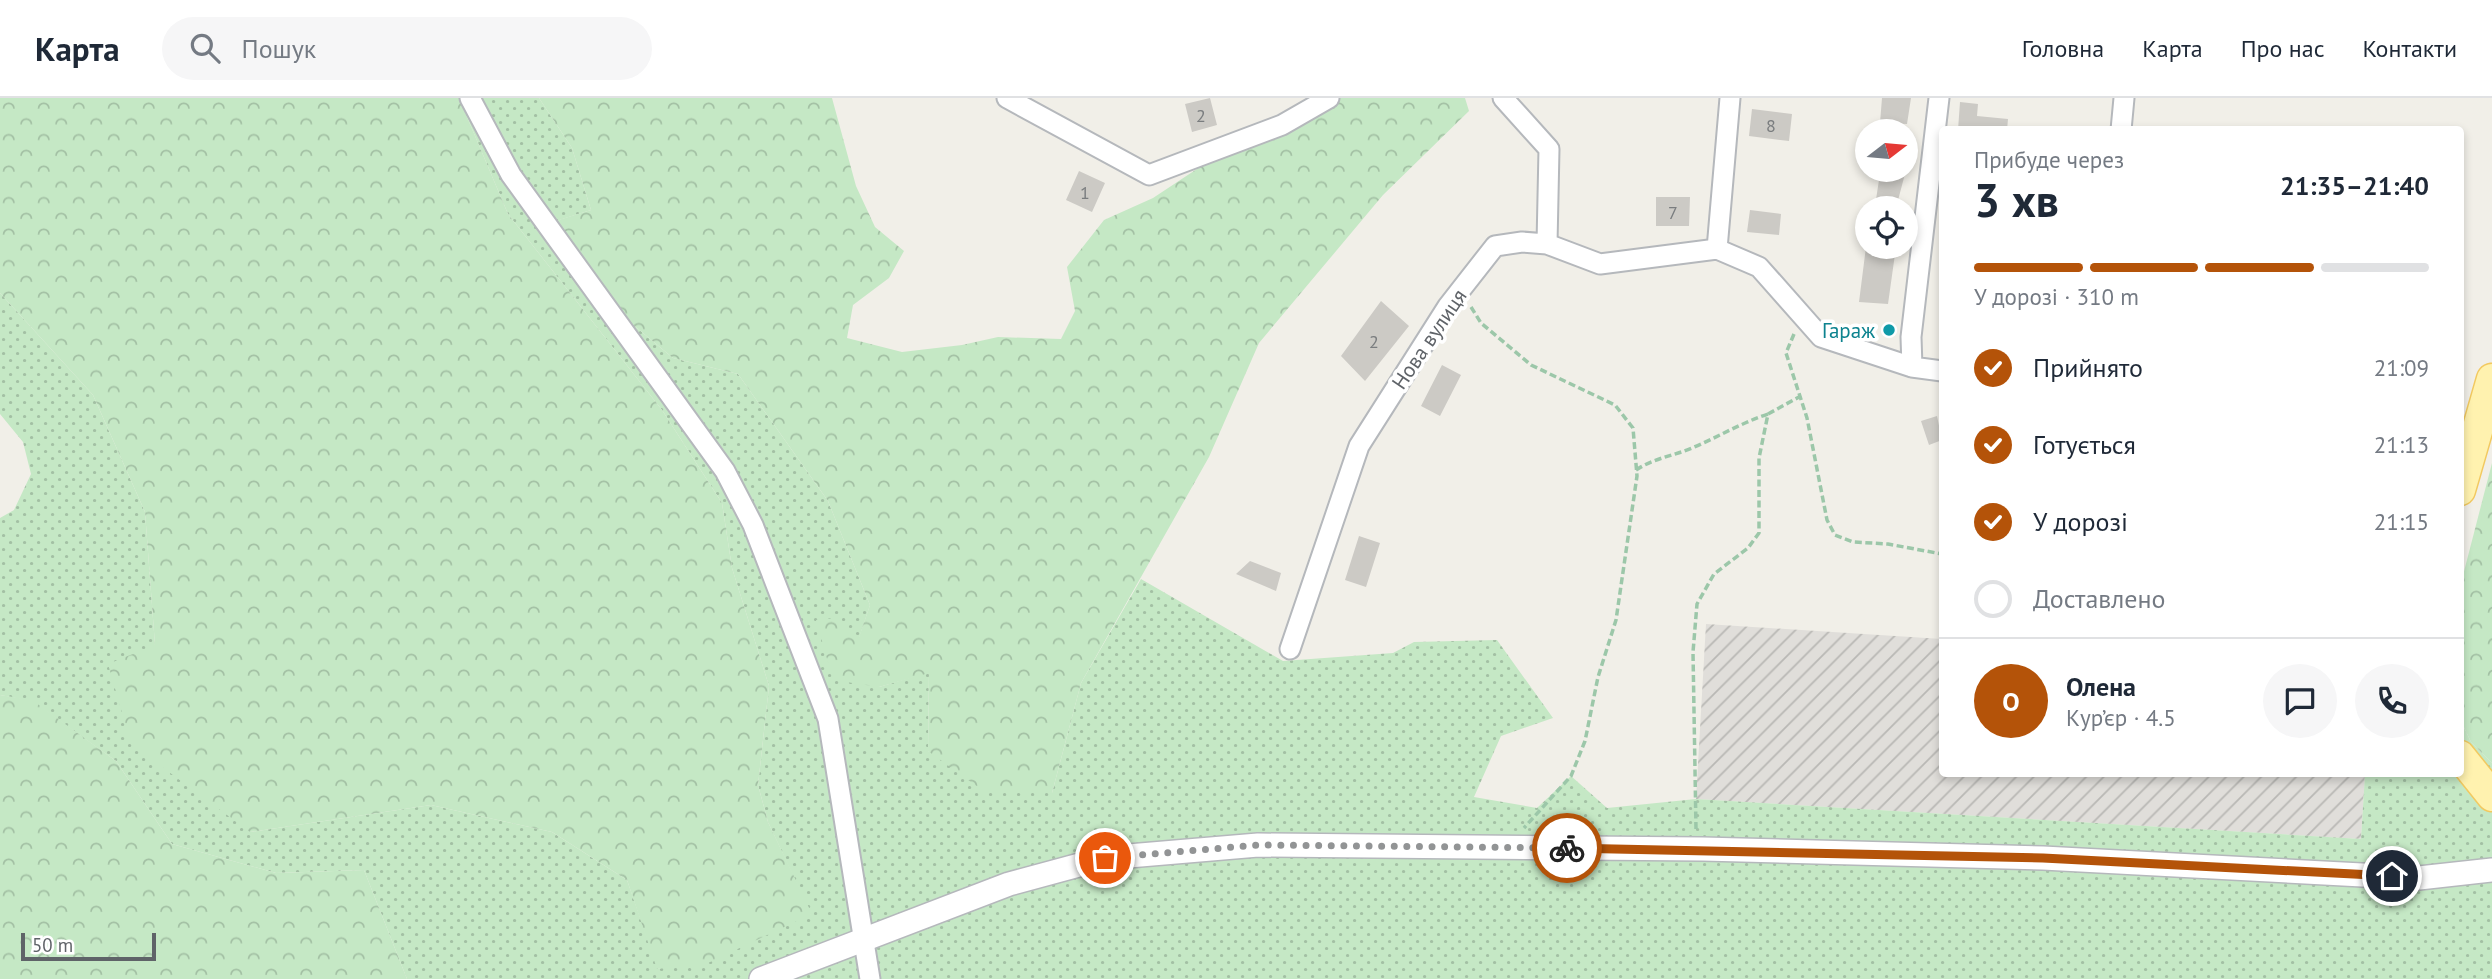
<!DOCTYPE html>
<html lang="uk">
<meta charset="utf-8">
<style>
:root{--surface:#fff;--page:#f6f6f7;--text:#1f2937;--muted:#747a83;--line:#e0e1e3;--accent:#b45309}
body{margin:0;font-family:"PT Sans",sans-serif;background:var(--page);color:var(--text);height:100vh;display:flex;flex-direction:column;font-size:26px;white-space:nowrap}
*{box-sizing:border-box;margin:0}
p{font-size:23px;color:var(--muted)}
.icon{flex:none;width:38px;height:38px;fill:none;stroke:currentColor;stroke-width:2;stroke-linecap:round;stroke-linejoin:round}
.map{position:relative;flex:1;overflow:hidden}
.sheet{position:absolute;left:1939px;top:28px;width:525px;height:651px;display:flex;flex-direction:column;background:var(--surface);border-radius:7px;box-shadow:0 4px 10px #0003}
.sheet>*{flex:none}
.needle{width:46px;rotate:74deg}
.buttons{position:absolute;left:1855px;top:21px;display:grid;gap:14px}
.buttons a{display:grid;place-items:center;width:63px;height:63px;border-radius:50%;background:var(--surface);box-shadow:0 4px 10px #0003;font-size:35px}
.scale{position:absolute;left:21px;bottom:18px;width:135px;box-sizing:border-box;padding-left:7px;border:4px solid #5f6368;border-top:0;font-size:19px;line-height:24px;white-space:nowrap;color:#5f6368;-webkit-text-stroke:5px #fff;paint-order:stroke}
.pin{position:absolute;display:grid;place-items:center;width:60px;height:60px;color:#fff;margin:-30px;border:4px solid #fff;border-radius:50%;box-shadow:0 2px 7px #0007}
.courier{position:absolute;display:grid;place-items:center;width:70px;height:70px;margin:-35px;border:5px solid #b45309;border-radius:50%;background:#fff;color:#222;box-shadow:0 2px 9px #0007}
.overview em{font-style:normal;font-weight:700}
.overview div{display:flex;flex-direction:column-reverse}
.overview{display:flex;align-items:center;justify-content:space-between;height:119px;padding:0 35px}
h1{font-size:46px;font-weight:700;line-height:52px}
.bar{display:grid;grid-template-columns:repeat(4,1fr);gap:10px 7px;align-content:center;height:84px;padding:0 35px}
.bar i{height:9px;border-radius:5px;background:var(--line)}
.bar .selected{background:var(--accent)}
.bar p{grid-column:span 4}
.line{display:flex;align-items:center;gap:18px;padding:0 35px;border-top:2px solid var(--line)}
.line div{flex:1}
.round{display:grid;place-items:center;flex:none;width:74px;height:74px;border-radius:37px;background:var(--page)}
ol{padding:0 35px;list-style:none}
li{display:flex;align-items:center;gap:21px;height:77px}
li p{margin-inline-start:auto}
li .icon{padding:7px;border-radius:50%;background:var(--accent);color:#fff;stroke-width:4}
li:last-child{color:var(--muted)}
li i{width:38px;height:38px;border:4px solid var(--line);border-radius:50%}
header{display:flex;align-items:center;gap:42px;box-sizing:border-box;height:98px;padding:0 35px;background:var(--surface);border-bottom:2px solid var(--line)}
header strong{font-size:33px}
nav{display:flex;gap:38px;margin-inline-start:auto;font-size:24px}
.search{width:490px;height:63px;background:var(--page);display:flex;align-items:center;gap:18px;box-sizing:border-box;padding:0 24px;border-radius:38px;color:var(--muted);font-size:26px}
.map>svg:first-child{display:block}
.industrial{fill:url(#industrial-furrows)}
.grass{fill:url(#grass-dots)}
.forest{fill:url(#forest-crowns)}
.building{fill:#cccac5}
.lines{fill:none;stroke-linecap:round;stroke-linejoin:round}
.minor-casing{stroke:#b5b8bc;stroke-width:23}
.tertiary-casing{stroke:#b5b8bc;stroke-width:26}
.primary-casing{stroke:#f2c960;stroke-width:33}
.path{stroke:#9cc7a9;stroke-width:3.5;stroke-dasharray:7 3.5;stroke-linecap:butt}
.minor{stroke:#fff;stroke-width:19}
.tertiary{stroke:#fff;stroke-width:23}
.primary{stroke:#fff2af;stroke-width:30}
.done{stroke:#929495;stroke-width:7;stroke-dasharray:0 12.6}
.route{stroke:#b45309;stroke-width:9}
.culture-dot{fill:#0f9aa8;stroke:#fff;stroke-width:2.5}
.labels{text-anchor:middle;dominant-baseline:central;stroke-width:7;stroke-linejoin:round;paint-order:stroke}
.number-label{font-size:18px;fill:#7a7d7f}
.culture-label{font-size:21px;fill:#0d838f;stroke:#fff;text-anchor:end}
.street-label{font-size:21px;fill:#5f6368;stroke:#fff}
</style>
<header>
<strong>Карта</strong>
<div class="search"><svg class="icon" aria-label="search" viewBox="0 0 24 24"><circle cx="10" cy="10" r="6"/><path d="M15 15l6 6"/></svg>Пошук</div>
<nav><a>Головна</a><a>Карта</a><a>Про нас</a><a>Контакти</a></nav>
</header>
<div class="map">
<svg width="2492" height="881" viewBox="0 0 2492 881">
<defs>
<pattern id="industrial-furrows" width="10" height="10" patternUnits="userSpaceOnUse" patternTransform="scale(1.75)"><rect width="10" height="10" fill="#e0deda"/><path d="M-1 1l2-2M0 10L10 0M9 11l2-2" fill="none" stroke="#b9b8b5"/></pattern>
<pattern id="grass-dots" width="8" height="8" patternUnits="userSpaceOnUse" patternTransform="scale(1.75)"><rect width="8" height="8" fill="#c5e8c5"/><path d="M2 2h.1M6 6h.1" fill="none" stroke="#a3c0a4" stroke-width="1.8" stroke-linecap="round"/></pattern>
<pattern id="forest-crowns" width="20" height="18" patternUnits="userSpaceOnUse" patternTransform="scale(1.75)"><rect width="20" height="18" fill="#c5e8c5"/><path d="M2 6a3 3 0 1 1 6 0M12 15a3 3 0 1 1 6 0" fill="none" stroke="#a3c0a4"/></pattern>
</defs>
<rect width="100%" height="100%" fill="#f1efe8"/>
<path class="industrial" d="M 1706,526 L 1942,541 L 1942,676 L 2365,676 L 2361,741 L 1696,701 Z"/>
<path class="grass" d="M 459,0 L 539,0 L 572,50 L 591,112 L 556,123 L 625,220 L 673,260 L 738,276 L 828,403 L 870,507 L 859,540 L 879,589 L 929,574 L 928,653 L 1052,695 L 1081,585 L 1141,481 L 1283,563 L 1393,555 L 1414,544 L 1497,542 L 1553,620 L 1501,638 L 1474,699 L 1537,710 L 1571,678 L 1607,710 L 1696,701 L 2361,741 L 2365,676 L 2460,676 L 2461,623 L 2471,644 L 2492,665 L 2492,881 L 407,881 L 364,772 L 276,775 L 172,746 L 116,663 L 32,603 L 0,597 L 0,420 L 14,412 L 31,376 L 23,344 L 0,316 L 0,195 L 93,297 L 145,414 L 155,547 L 250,734 L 431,707 L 552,734 L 627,782 L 658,871 L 811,816 L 768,724 L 758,687 L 769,588 L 732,470 L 722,405 L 662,312 L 508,116 Z"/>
<path class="forest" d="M 0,0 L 459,0 L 508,116 L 662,312 L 722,405 L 732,470 L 769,588 L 758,687 L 768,724 L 812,816 L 708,865 L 657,871 L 627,782 L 552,734 L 431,707 L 250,734 L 131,646 L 108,566 L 155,547 L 145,414 L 93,297 L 0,195 Z
M 539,0 L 832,0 L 856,88 L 875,129 L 904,153 L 889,180 L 853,207 L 847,240 L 902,254 L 962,247 L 998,239 L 1061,241 L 1075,213 L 1067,169 L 1104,122 L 1153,100 L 1209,63 L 1339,0 L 1465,0 L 1469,13 L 1383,97 L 1259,245 L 1209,359 L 1081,585 L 1052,695 L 982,692 L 928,653 L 929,575 L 879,589 L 833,582 L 816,522 L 836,520 L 859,539 L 870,507 L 828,403 L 738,276 L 673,260 L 625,220 L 555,123 L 591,112 L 572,50 Z
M 2492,365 L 2492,665 L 2471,644 L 2461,623 L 2460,489 Z
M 0,597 L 32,602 L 116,663 L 172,746 L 276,775 L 364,772 L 407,881 L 0,881 Z"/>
<path class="building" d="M 1210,0 L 1217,27 L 1192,34 L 1185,6 Z
M 1882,0 L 1911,0 L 1907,26 L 1880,25 Z
M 1960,4 L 1978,6 L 1977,18 L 2008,21 L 2007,32 L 1958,32 Z
M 1752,11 L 1792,16 L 1789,43 L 1749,38 Z
M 1887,72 L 1906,72 L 1896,110 L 1875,108 L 1879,82 L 1884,83 Z
M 1079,73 L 1105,85 L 1092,114 L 1066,102 Z
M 1656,99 L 1690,99 L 1689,128 L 1656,128 Z
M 1750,112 L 1781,116 L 1779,137 L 1747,134 Z
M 1866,149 L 1896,149 L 1888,206 L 1859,204 Z
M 1381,203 L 1409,228 L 1365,283 L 1341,258 Z
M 1442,267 L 1461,277 L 1440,318 L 1421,308 Z
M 1937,318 L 1942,342 L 1929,347 L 1921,323 Z
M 1359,438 L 1380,445 L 1366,489 L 1345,482 Z
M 1250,463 L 1281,475 L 1276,493 L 1236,476 Z"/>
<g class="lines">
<defs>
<path id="minor" d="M 470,0 L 511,77 L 725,373 L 753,427 L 828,621 L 870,881
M 1007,0 L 1149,77 L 1282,27 L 1329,0
M 1503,0 L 1549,51 L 1547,146
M 1730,0 L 1717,151 L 1759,169 L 1821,239 L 1912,269 L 1942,273
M 2121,32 L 2124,0
M 1912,269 L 1911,239 L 1939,0
M 1290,551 L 1359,348 L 1448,208 L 1495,148 L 1522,144 L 1547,146 L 1600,166 L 1717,151"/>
<path id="tertiary" d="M 761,881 L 1009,786 L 1105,760 L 1258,747 L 1703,751 L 2043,760 L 2419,780 L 2492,772"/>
<path id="primary" d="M 2460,392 L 2492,281
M 2460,658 L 2492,698"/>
</defs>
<use href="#minor" class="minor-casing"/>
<use href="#tertiary" class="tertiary-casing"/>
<use href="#primary" class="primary-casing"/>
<path class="path" d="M 1471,209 L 1481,225 L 1531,267 L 1615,307 L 1633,330 L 1637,378 L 1616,522 L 1598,579 L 1585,643 L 1571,678 L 1524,730
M 1794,236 L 1786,255 L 1807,320 L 1827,422 L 1835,437 L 1853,444 L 1888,446 L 1942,456
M 1636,372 C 1654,360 1673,358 1692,350 C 1718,339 1741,325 1768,316
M 1696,731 L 1693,554 L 1697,506 L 1714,476 L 1748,450 L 1759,435 L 1759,360 L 1768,316 L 1799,299"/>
<use href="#minor" class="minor"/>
<use href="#tertiary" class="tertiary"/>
<use href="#primary" class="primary"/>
</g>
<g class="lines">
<path class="done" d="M 1105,760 L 1258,747 L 1567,750"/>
<path class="route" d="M 1567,750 L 2043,760 L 2392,778"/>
</g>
<circle class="culture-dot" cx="1889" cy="232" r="7"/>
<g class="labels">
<g class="number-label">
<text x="1201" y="17">2</text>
<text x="1771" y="27">8</text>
<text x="1085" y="94">1</text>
<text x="1673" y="114">7</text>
<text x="1374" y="243">2</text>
</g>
<g class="culture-label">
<text x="1875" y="232">Гараж</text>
</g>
<g class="street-label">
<text transform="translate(1429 241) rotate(-56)">Нова вулиця</text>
</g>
</g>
</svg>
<div class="buttons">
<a><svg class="needle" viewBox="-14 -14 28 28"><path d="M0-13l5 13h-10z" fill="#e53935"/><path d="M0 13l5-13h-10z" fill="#747a83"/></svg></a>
<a><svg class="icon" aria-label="locate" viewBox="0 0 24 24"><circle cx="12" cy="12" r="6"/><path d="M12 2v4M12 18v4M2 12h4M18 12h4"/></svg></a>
</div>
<div class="scale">50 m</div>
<div class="pin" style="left:1105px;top:760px;background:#ea580c"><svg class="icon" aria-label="bag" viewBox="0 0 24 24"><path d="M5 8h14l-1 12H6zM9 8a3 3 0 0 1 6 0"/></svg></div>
<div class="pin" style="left:2392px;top:778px;background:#1f2937"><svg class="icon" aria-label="home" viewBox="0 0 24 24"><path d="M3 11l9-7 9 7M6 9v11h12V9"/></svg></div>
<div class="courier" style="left:1567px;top:750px"><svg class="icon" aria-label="bike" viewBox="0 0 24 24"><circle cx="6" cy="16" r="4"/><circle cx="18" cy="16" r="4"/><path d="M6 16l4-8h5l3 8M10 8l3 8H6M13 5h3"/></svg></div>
<section class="sheet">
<div class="overview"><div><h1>3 хв</h1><p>Прибуде через</p></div><em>21:35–21:40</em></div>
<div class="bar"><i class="selected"></i><i class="selected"></i><i class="selected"></i><i></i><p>У дорозі · 310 m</p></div>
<ol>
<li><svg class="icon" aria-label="check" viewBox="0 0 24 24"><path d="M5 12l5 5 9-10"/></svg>Прийнято<p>21:09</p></li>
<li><svg class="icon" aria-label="check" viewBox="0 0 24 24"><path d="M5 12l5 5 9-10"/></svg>Готується<p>21:13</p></li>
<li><svg class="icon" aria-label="check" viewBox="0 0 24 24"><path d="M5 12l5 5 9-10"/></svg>У дорозі<p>21:15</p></li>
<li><i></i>Доставлено</li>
</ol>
<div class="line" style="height:126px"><b class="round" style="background:var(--accent);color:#fff">О</b><div><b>Олена</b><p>Кур’єр · 4.5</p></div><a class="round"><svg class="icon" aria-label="chat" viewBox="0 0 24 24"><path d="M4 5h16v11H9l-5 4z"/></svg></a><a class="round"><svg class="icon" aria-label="phone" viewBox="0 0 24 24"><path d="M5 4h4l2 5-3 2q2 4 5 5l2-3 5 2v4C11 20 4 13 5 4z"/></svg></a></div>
</section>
</div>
